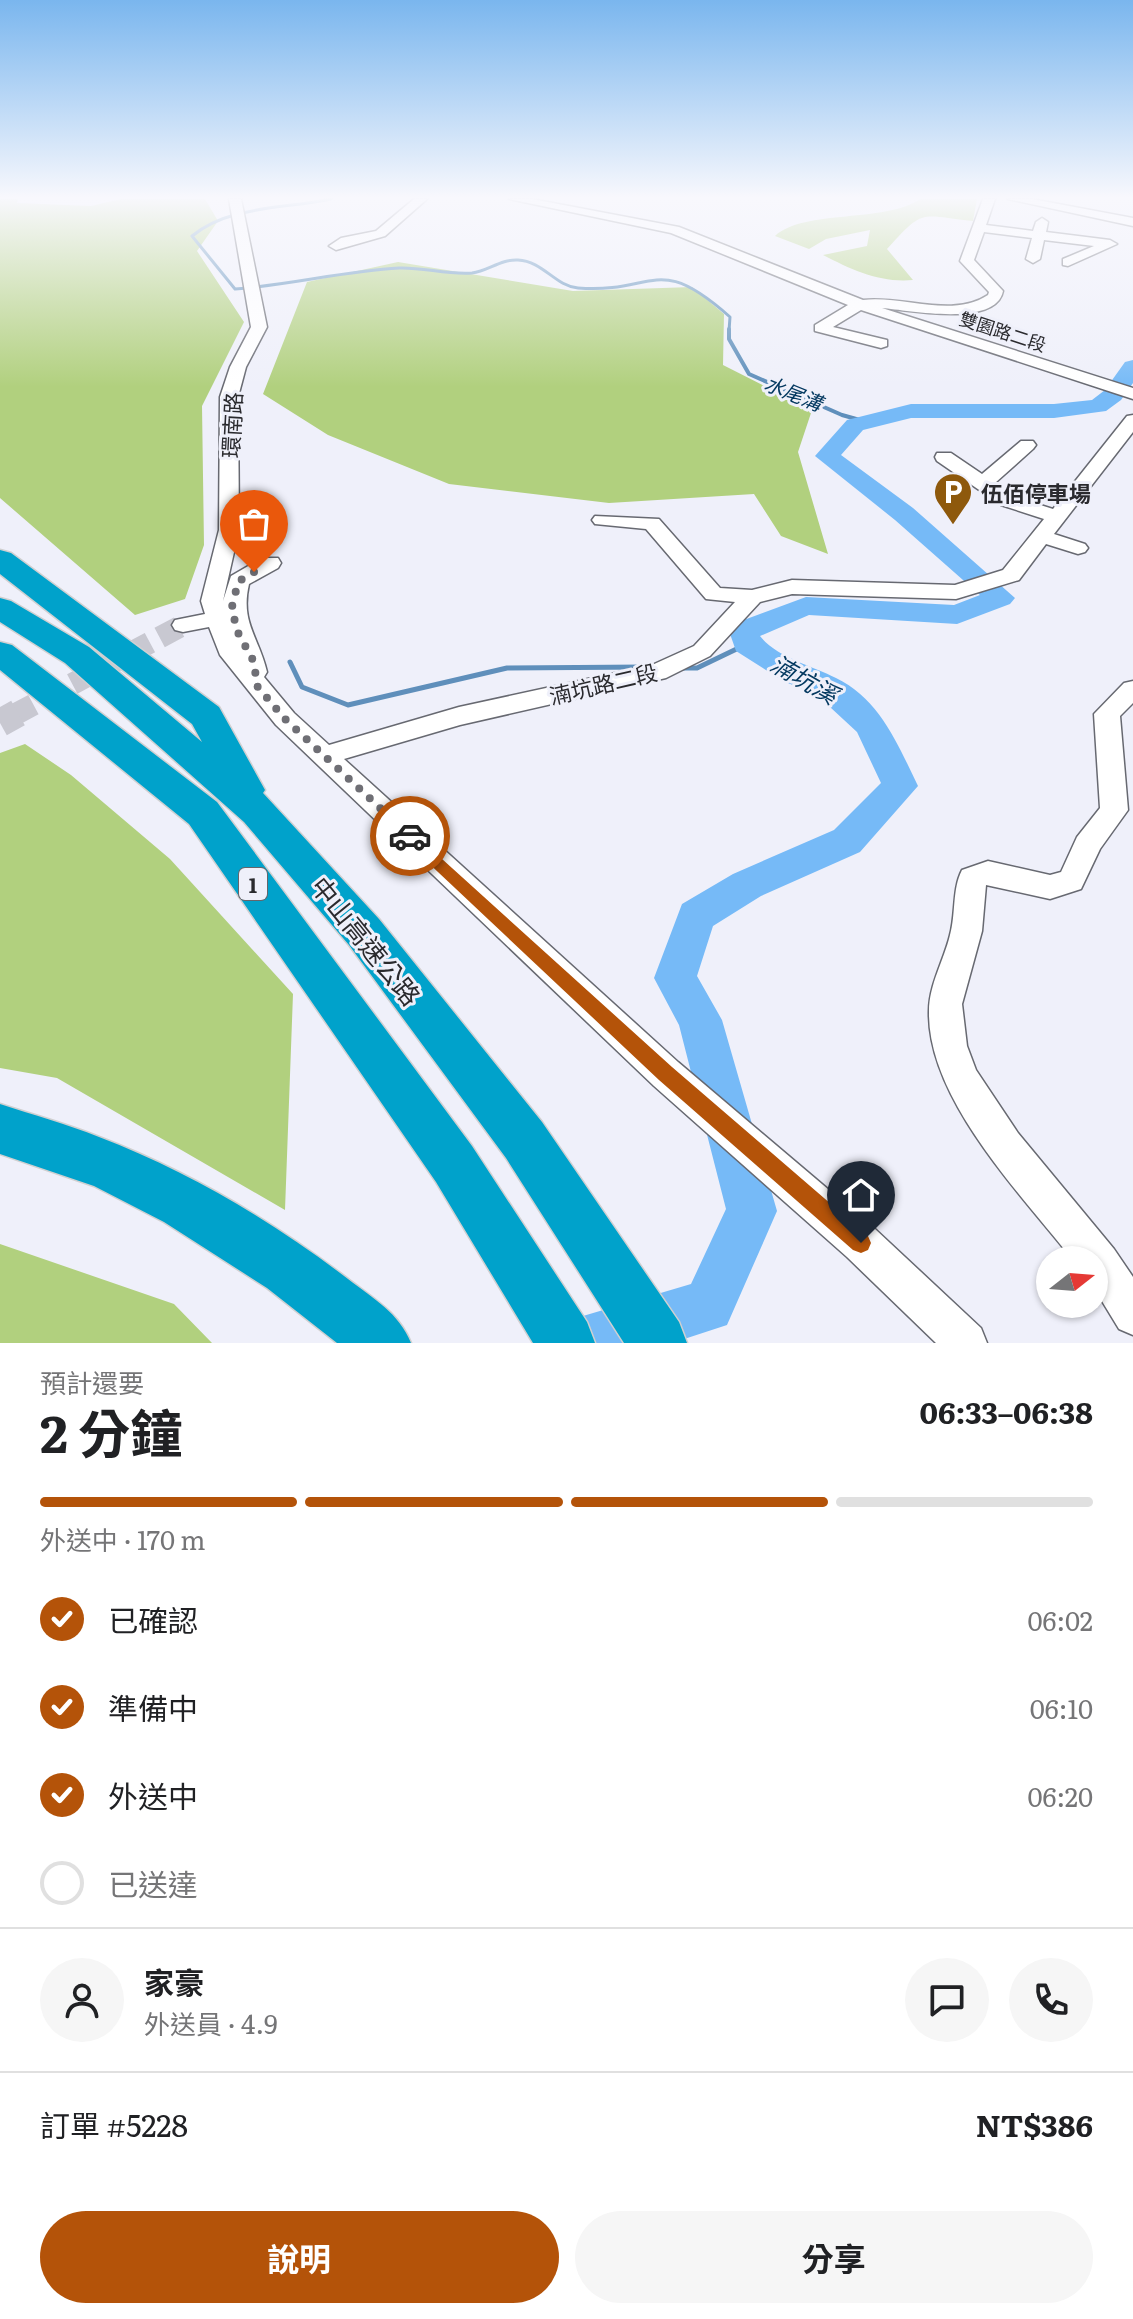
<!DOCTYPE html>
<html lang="zh-TW">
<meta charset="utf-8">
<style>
:root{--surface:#fff;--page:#f6f6f6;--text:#202124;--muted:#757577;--line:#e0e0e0;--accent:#b45309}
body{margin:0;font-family:Literata,"Noto Sans TC",serif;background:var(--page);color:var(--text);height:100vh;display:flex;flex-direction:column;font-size:30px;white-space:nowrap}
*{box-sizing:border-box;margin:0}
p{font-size:26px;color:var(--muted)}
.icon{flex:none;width:44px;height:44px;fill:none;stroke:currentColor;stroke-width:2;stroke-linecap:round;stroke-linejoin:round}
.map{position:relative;height:1343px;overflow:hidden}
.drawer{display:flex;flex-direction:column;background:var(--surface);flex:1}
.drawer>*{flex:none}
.needle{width:52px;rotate:73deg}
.buttons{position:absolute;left:1036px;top:1246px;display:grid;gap:16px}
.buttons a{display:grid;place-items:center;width:72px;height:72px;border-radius:50%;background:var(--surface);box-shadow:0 2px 6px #0004;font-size:40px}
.pin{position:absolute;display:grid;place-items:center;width:68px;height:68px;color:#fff;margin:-82px -34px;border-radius:50% 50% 50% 0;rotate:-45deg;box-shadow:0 0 8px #0007}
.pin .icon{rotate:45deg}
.courier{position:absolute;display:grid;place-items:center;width:80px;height:80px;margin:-40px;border:6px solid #b45309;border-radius:50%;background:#fff;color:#222;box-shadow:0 2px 10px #0007}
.headline em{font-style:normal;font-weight:700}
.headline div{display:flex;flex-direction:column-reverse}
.headline{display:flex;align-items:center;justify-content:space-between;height:136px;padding:0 40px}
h1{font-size:52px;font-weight:700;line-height:60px}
.bar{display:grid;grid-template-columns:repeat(4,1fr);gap:12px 8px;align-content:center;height:96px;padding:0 40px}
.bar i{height:10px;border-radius:6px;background:var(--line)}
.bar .active{background:var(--accent)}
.bar p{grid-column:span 4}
.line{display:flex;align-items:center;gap:20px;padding:0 40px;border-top:2px solid var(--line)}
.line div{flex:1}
.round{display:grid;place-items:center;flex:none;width:84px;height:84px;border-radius:42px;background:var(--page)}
ol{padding:0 40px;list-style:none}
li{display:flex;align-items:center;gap:24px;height:88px}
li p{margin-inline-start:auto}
li .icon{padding:8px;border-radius:50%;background:var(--accent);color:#fff;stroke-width:4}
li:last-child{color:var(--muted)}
li i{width:44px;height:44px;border:4px solid var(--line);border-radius:50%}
.cta{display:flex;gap:16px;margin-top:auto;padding:16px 40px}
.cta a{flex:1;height:92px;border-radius:48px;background:var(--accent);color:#fff;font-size:32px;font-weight:700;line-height:92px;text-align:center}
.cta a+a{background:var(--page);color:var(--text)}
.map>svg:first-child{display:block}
.forest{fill:#b1d07e}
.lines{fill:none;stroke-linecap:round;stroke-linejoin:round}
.stream-far2{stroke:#5f8fbb;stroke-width:3}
.stream-far1{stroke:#5f8fbb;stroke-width:4}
.stream{stroke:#5f8fbb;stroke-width:5}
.river{fill:#76baf7;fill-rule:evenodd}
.minor-tunnel-far1{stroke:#c8c8d1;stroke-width:22;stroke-dasharray:22 11;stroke-linecap:butt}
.minor-tunnel{stroke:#c8c8d1;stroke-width:28;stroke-dasharray:28 14;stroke-linecap:butt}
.minor-casing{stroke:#676971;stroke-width:3}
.highway-casing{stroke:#d0d0d1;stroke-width:3}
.minor{fill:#fff;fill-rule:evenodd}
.highway{fill:#00a2cb;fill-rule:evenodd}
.route{fill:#b45309}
.done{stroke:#6f6f75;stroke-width:8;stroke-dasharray:0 14.4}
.labels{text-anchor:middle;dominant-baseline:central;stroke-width:6;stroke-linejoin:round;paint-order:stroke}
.far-street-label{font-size:18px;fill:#2a2a2e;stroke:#eff0fa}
.far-water-label{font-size:20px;font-style:italic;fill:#043960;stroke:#eff0fa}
.shield{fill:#eff0fa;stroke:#65656b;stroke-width:2}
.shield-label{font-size:20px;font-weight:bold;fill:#2a2a2e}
.street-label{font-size:22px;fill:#2a2a2e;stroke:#eff0fa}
.poi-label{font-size:22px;font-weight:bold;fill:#2a2a2e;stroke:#eff0fa;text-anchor:start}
.water-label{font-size:24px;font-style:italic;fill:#043960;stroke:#eff0fa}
.near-street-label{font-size:26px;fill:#2a2a2e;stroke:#eff0fa}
</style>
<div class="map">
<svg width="1133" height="1343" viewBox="0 0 1133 1343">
<rect width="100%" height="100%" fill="#eff0fa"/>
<path class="forest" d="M 0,199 L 18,199 L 17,203 L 91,206 L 121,199 L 205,199 L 218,221 L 197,251 L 244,322 L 202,406 L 204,545 L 185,599 L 135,615 L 0,498 Z
M 920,199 L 977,199 L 973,221 C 919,215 924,208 887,249 L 913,280 C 880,283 852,270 823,255 L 867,246 L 870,230 L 826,239 L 809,249 L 775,236 C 804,209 887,223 920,199 Z
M 398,262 L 573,291 L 692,287 L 724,314 L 723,365 L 812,410 L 798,452 L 828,554 L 781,536 L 754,494 L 609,503 L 449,484 L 328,435 L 263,394 L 307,282 Z
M 25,744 L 71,775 L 170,859 L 293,994 L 285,1210 L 57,1078 L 0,1068 L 0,753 Z
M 0,1244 L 174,1304 L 212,1343 L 0,1343 Z"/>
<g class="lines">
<path class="stream-far2" d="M 331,199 C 285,209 230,205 192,236 L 235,289 C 290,285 344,271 399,268 C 423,267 447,275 472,273 C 488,271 501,259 518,260 C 543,261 555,286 578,288 C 656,294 656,251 730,317 L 729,331"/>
<path class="stream-far1" d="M 729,329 L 729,339 L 749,374 L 842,415 L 867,422"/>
<path class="stream" d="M 290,662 L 302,687 L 348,705 L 507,668 L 645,667
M 679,668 L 697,668 L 747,644"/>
<path class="river" d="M 1133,360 L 1133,383 L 1121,400 L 1106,411 L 1054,418 L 911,418 L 863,430 L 841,455 L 913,508 L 1015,598 L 1010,604 L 957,624 L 809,615 L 760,636 C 776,657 813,666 836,678 C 880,699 898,745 918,786 L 860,852 L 761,896 L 713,926 L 697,976 L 722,1020 L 777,1211 L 727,1325 L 672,1343 L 548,1343 L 556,1324 L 691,1284 L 726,1209 L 679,1025 L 654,978 L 682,904 L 733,874 L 834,830 L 881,783 L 857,732 L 817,695 L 783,681 L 736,651 L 729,631 L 733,624 L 806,597 L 954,605 L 980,595 L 895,520 L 815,456 L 847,420 L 911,404 L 1054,404 L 1092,400 L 1105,390 L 1125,362 Z"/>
<path class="minor-tunnel-far1" d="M 14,715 L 183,625"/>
<path class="minor-tunnel" d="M 0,723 L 18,713"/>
<defs>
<path id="minor" d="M 229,199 L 241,199 L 267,327 L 246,367 L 238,397 L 239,530 L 223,601 L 231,576 L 262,558 L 278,558 L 281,563 L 278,568 L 249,584 C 240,623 259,637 267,672 L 264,677 L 294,713 L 329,745 L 459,707 L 652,665 L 694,646 L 735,602 L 706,599 L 646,529 L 595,524 L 592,520 L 595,516 L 659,519 L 720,588 L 752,590 L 792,580 L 955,585 L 1003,570 L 1044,519 L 1001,505 L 937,461 L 935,457 L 937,453 L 951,453 L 982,474 L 1021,441 L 1033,441 L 1036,445 L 1033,449 L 995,483 L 1015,497 L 1053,509 L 1127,416 L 1133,415 L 1133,432 L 1054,534 L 1085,544 L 1088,548 L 1085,552 L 1078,554 L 1046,544 L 1019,580 L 956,599 L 792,594 L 760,602 L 710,656 L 666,678 L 460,725 L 344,759 L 678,1062 L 875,1229 L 981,1328 L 987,1343 L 936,1343 L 847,1257 L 654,1086 L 276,725 L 220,655 L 209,627 L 183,632 L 175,630 L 172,625 L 175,620 L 205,614 L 201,601 L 219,530 L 220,397 L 230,367 L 251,327 Z
M 414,199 L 427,199 L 385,236 L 336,250 L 329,246 L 341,238 L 376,231 Z
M 509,199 L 532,199 L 679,227 L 863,300 C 903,295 952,319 988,295 L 989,292 L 960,261 L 983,199 L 995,199 L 986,225 L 1033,231 L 1036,222 L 1042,218 L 1048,222 L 1046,232 L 1110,240 L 1117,244 L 1068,266 L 1063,265 L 1063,259 L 1094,246 L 1044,240 L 1040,259 L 1033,263 L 1026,259 L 1032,238 L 984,232 L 974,260 L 1003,291 C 996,328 908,310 882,308 L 1133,388 L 1133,399 L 861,310 L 833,327 L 887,340 L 887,346 L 881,348 L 815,331 L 815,325 L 848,305 L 671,233 Z
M 1008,199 L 1032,199 L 1133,218 L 1133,226 Z
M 1133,681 L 1133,703 L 1120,716 L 1128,810 L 1100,849 L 1081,889 L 1050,899 L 986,885 L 982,931 L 962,1004 L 967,1046 L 976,1070 L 1018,1133 L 1114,1249 L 1133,1277 L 1133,1335 L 1119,1329 L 1094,1288 L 1094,1260 L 1073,1260 C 1022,1195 927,1099 929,1011 C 929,985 944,960 950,935 C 956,914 952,889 962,870 L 988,861 L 1050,875 L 1061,872 L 1077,837 L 1100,808 L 1094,714 L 1124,683 Z"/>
<path id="highway" d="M 0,550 L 11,553 L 219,707 L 265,790 L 263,793 L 379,919 L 542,1122 L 679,1322 L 687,1343 L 624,1343 L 506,1158 L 349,945 L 244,822 L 65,663 L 0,622 L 0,598 L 11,601 L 89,647 L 202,742 L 192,724 L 0,574 Z
M 0,642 L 12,645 L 217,802 L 472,1146 L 587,1322 L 595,1343 L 533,1343 L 436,1182 L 189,824 L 0,670 Z
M 0,1104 C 33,1115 67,1124 99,1137 C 188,1171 272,1221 348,1279 C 374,1299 399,1313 411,1343 L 337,1343 L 267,1288 L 164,1222 L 94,1186 L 0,1154 Z"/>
</defs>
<use href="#minor" class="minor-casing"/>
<use href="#highway" class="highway-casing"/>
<use href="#minor" class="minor"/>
<use href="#highway" class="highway"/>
</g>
<linearGradient id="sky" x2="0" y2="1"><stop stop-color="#7ab6ee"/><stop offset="0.51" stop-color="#f8f8fd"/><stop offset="1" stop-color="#f8f8fd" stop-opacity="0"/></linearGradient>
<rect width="1133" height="387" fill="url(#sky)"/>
<path class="route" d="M 410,830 L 672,1067 L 868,1236 L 871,1243 L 868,1250 L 861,1253 L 853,1250 L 659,1080 L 405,841 L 405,832 Z"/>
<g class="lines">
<path class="done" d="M 254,572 L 239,581 L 232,604 L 236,629 L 254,662 L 257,686 L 285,719 L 410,836"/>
</g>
<defs>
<symbol id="parking-pin" viewBox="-11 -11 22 30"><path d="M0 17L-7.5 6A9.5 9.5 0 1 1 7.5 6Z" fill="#8e590c" stroke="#eff0fa"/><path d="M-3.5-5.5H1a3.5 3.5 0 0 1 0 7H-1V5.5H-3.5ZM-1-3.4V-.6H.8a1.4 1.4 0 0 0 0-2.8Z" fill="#fff"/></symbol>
</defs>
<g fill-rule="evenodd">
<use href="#parking-pin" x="931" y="470" width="44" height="60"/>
</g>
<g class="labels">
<g class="far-street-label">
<text transform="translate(1003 331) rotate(18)">雙園路二段</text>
</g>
<g class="far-water-label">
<text transform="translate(794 392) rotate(22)">水尾溝</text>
</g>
<rect class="shield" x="239" y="868" width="28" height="32" rx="6"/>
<g class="shield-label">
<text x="253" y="884">1</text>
</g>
<g class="street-label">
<text transform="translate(231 425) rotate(-87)">環南路</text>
<text transform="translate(603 683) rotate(-13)">湳坑路二段</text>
</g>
<g class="poi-label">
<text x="981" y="492">伍佰停車場</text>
</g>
<g class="water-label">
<text transform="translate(805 678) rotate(30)">湳坑溪</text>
</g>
<g class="near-street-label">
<text transform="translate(367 940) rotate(51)">中山高速公路</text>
</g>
</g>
</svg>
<div class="buttons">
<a><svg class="needle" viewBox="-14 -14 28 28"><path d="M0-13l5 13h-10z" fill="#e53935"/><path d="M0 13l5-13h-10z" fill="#757577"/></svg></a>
</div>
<div class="pin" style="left:254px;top:572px;background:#ea580c"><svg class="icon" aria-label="bag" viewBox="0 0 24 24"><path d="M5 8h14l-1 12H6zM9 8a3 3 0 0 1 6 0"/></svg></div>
<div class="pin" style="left:861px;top:1243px;background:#1f2937"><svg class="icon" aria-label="home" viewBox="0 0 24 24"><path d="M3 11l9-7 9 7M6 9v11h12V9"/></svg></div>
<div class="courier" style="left:410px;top:836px"><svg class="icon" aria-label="car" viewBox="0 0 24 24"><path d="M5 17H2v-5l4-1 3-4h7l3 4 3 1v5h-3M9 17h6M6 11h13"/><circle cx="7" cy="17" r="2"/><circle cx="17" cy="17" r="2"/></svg></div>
</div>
<section class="drawer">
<div class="headline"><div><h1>2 分鐘</h1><p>預計還要</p></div><em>06:33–06:38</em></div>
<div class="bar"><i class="active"></i><i class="active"></i><i class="active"></i><i></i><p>外送中 · 170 m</p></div>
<ol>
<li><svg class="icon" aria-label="check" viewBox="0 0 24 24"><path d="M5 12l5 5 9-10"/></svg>已確認<p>06:02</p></li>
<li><svg class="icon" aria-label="check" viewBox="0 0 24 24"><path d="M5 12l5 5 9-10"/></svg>準備中<p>06:10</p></li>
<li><svg class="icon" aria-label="check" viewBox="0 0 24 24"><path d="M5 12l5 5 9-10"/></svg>外送中<p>06:20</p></li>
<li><i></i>已送達</li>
</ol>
<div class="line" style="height:144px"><a class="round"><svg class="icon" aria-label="person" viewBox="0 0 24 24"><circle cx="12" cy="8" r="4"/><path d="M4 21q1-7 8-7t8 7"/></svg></a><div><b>家豪</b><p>外送員 · 4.9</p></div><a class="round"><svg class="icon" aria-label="chat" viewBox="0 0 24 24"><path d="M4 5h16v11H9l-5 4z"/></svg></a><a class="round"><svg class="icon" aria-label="phone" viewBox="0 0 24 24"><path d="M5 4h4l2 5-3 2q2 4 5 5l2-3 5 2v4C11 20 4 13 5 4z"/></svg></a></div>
<div class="line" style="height:104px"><div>訂單 #5228</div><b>NT$386</b></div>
<div class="cta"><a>說明</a><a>分享</a></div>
</section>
